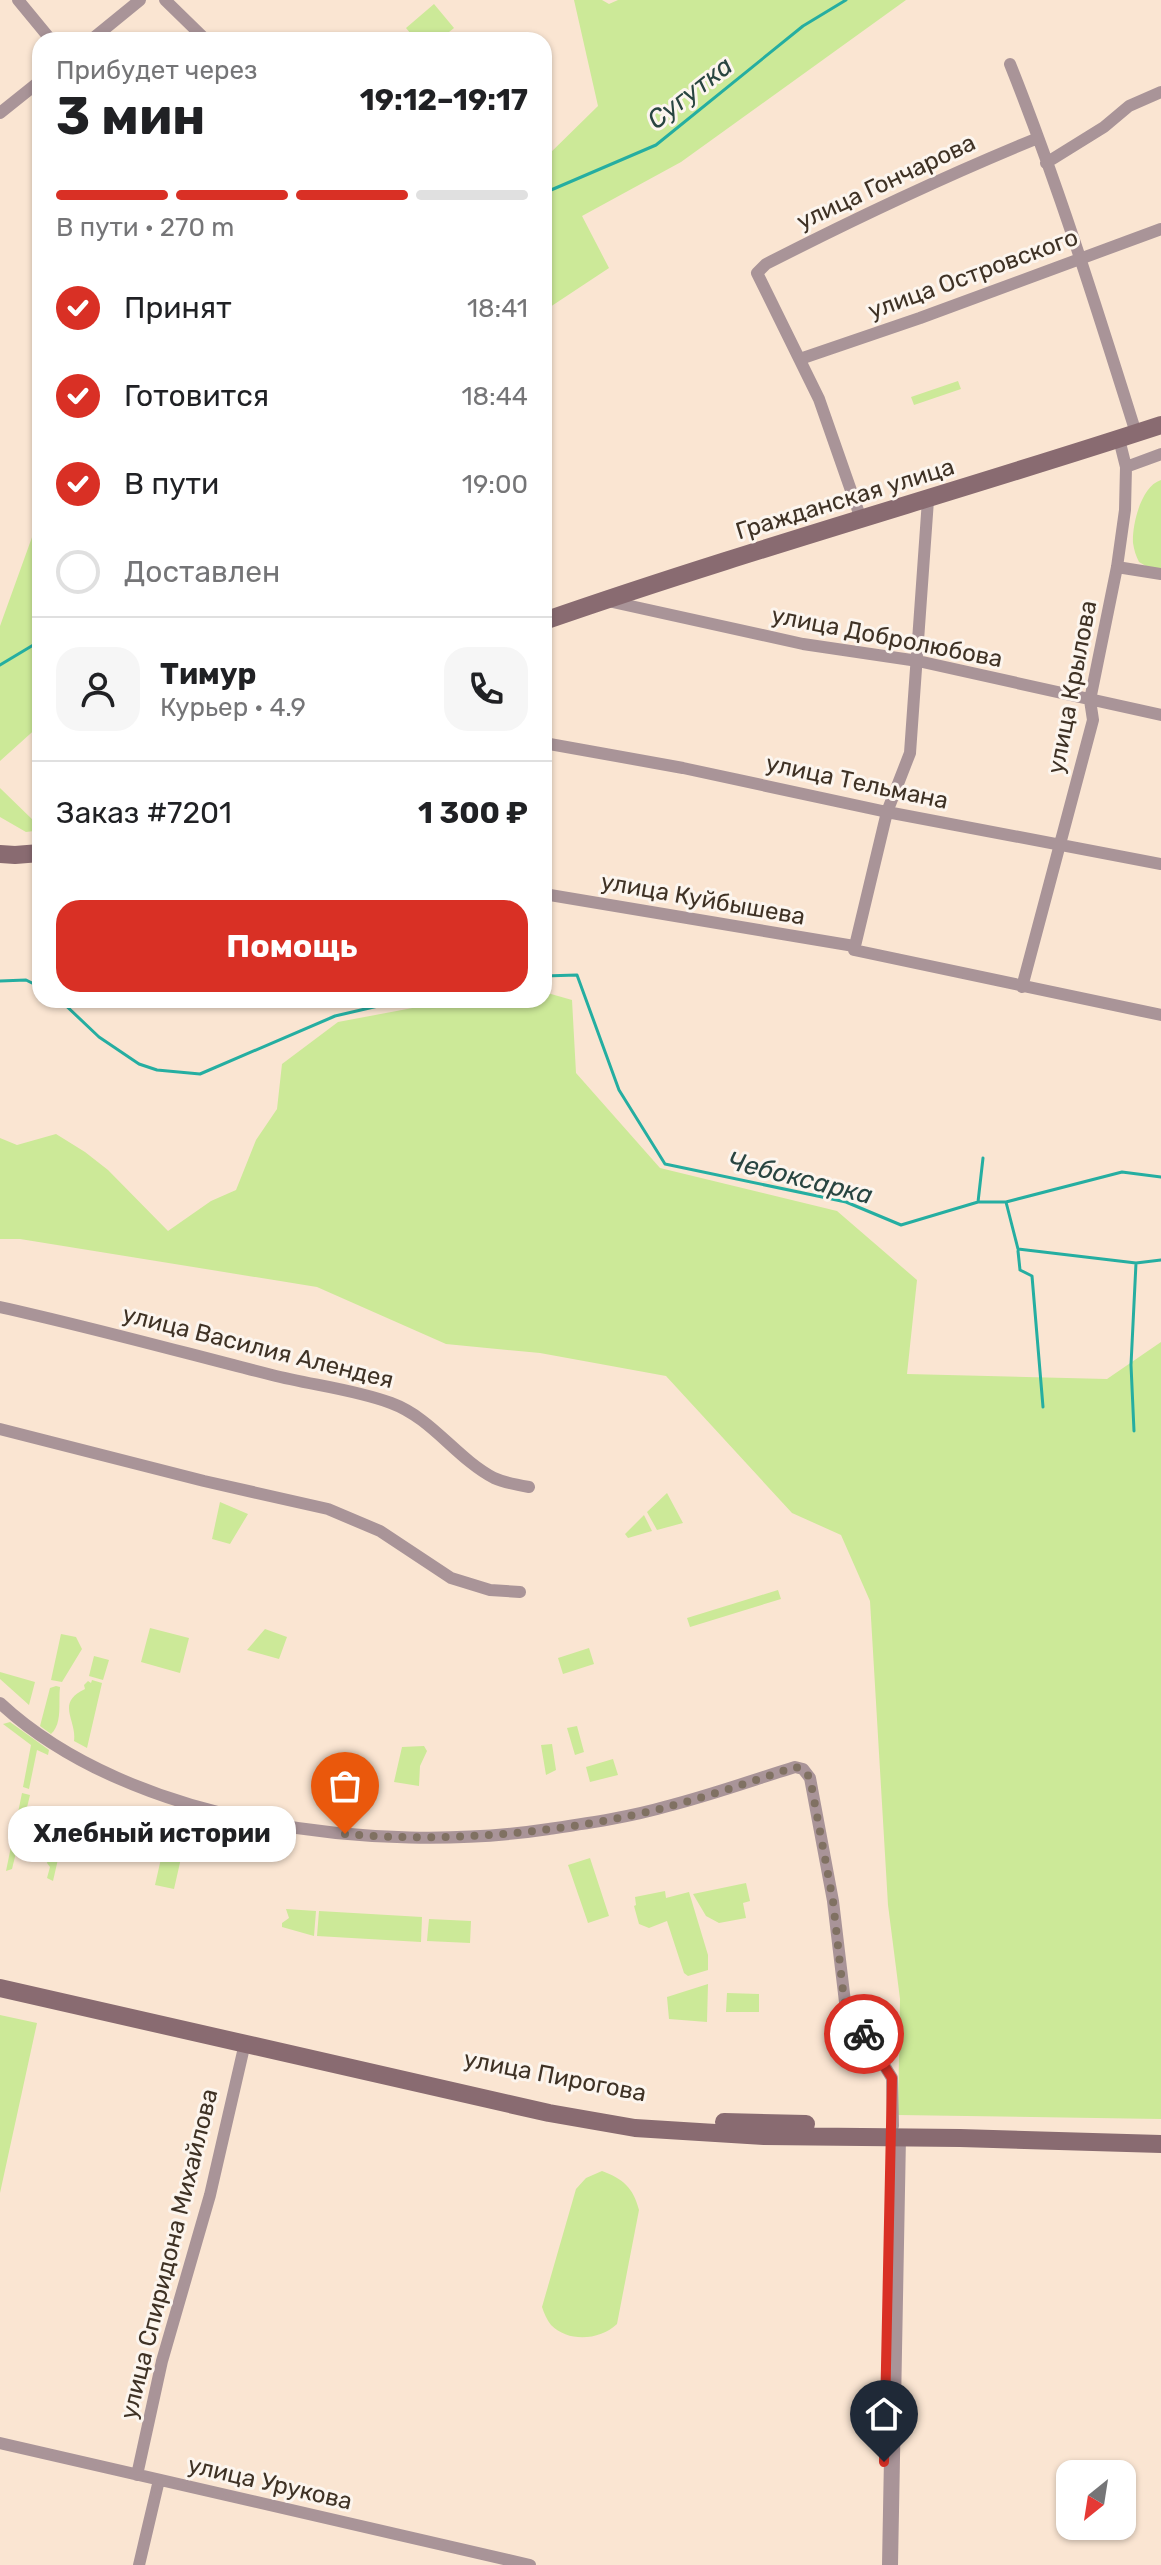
<!DOCTYPE html>
<html lang="ru">
<meta charset="utf-8">
<style>
:root{--surface:#fff;--page:#f6f6f6;--text:#202124;--muted:#757577;--line:#e0e0e0;--accent:#d93025}
body{margin:0;font-family:Rubik,sans-serif;background:var(--page);color:var(--text);height:100vh;display:flex;flex-direction:column;font-size:30px;white-space:nowrap}
*{box-sizing:border-box;margin:0}
p{font-size:26px;color:var(--muted)}
.icon{flex:none;width:44px;height:44px;fill:none;stroke:currentColor;stroke-width:2;stroke-linecap:round;stroke-linejoin:round}
.map{position:relative;flex:1;overflow:hidden}
.panel{position:absolute;left:32px;top:32px;width:520px;height:976px;display:flex;flex-direction:column;background:var(--surface);border-radius:24px;box-shadow:0 2px 6px #0004}
.panel>*{flex:none}
.needle{width:52px;rotate:210deg}
.buttons{position:absolute;left:1056px;top:2460px;display:grid;gap:16px}
.buttons a{display:grid;place-items:center;width:80px;height:80px;border-radius:16px;background:var(--surface);box-shadow:0 2px 6px #0004;font-size:40px}
.pin{position:absolute;display:grid;place-items:center;width:68px;height:68px;color:#fff;margin:-82px -34px;border-radius:50% 50% 50% 0;rotate:-45deg;box-shadow:0 0 8px #0007}
.pin .icon{rotate:45deg}
.courier{position:absolute;display:grid;place-items:center;width:80px;height:80px;margin:-40px;border:6px solid #d93025;border-radius:50%;background:#fff;color:#222;box-shadow:0 2px 10px #0007}
.bubble{position:absolute;height:56px;border-radius:24px;background:var(--surface);box-shadow:0 2px 6px #0004;font-size:26px;font-weight:700;line-height:56px;text-align:center}
.headline em{font-style:normal;font-weight:700}
.headline div{display:flex;flex-direction:column-reverse}
.headline{display:flex;align-items:center;justify-content:space-between;height:136px;padding:0 24px}
h1{font-size:52px;font-weight:700;line-height:60px}
.bar{display:grid;grid-template-columns:repeat(4,1fr);gap:12px 8px;align-content:center;height:96px;padding:0 24px}
.bar i{height:10px;border-radius:6px;background:var(--line)}
.bar .on{background:var(--accent)}
.bar p{grid-column:span 4}
.line{display:flex;align-items:center;gap:20px;padding:0 24px;border-top:2px solid var(--line)}
.line div{flex:1}
.round{display:grid;place-items:center;flex:none;width:84px;height:84px;border-radius:24px;background:var(--page)}
ol{padding:0 24px;list-style:none}
li{display:flex;align-items:center;gap:24px;height:88px}
li p{margin-inline-start:auto}
li .icon{padding:8px;border-radius:50%;background:var(--accent);color:#fff;stroke-width:4}
li:last-child{color:var(--muted)}
li i{width:44px;height:44px;border:4px solid var(--line);border-radius:50%}
.primary-button{display:flex;gap:16px;margin-top:auto;padding:16px 24px}
.primary-button a{flex:1;height:92px;border-radius:24px;background:var(--accent);color:#fff;font-size:32px;font-weight:700;line-height:92px;text-align:center}
.map>svg:first-child{display:block}
.green{fill:#cce998}
.lines{fill:none;stroke-linecap:round;stroke-linejoin:round}
.stream{stroke:#25aea1;stroke-width:3}
.minor{stroke:#a99498;stroke-width:12}
.tertiary{stroke:#a99498;stroke-width:16}
.secondary{stroke:#896b71;stroke-width:18}
.done{stroke:#807162;stroke-width:8;stroke-dasharray:0 14.4}
.route{stroke:#d93025;stroke-width:10}
.labels{text-anchor:middle;dominant-baseline:central;stroke-width:6;stroke-linejoin:round;paint-order:stroke}
.street-label{font-size:24px;fill:#3f3225;stroke:#fcf5ee}
.water-label{font-size:26px;font-style:italic;fill:#294541;stroke:#fcf5ee}
</style>
<div class="map">
<svg width="1161" height="2565" viewBox="0 0 1161 2565">
<rect width="100%" height="100%" fill="#fae5d2"/>
<path class="green" d="M 574,0 L 602,0 L 609,4 L 618,0 L 906,0 L 681,162 L 582,216 L 609,268 L 544,311 L 544,159 L 598,106 Z
M 434,4 L 454,28 L 439,40 L 416,40 L 406,28 Z
M 958,381 L 961,389 L 914,405 L 911,397 Z
M 1161,480 L 1161,570 L 1151,569 L 1139,562 C 1136,556 1134,550 1133,543 C 1132,525 1141,486 1161,480 Z
M 40,515 L 40,725 L 0,761 L 0,626 Z
M 0,788 L 36,823 L 34,831 L 26,832 L 0,817 Z
M 544,992 L 572,1000 L 576,1073 L 660,1168 L 837,1211 L 917,1280 L 907,1374 L 1107,1379 L 1161,1342 L 1161,2119 L 898,2115 L 900,1999 L 888,1905 L 870,1601 L 841,1535 L 792,1513 L 666,1376 L 540,1353 L 446,1344 L 317,1287 L 20,1239 L 0,1239 L 0,1138 L 17,1145 L 56,1134 L 85,1152 L 108,1170 L 168,1231 L 211,1201 L 236,1190 L 256,1140 L 277,1109 L 282,1064 L 338,1022 L 455,1000 L 544,1000 Z
M 667,1493 L 683,1523 L 657,1530 L 647,1512 Z
M 220,1502 L 248,1514 L 230,1544 L 212,1539 Z
M 644,1515 L 652,1531 L 628,1538 L 625,1534 Z
M 778,1590 L 781,1599 L 690,1627 L 687,1618 Z
M 150,1628 L 189,1638 L 180,1673 L 141,1662 Z
M 265,1629 L 287,1637 L 279,1659 L 247,1650 Z
M 61,1634 L 76,1637 L 82,1649 L 62,1682 L 51,1680 Z
M 589,1648 L 594,1664 L 563,1674 L 558,1658 Z
M 94,1656 L 109,1660 L 103,1680 L 89,1676 Z
M 0,1672 L 35,1682 L 29,1705 L 0,1679 Z
M 92,1680 L 102,1683 L 87,1748 L 74,1741 C 77,1720 55,1703 85,1689 L 84,1685 L 88,1681 L 91,1683 Z
M 56,1686 L 60,1687 C 58,1702 63,1723 51,1734 L 40,1726 L 50,1688 Z
M 10,1722 L 49,1750 L 48,1755 L 37,1750 L 29,1789 L 23,1787 L 31,1745 L 3,1724 Z
M 577,1726 L 584,1752 L 575,1755 L 567,1728 Z
M 552,1744 L 556,1770 L 546,1775 L 541,1745 Z
M 424,1746 L 427,1751 L 420,1766 L 419,1786 L 394,1782 L 402,1747 Z
M 613,1759 L 618,1775 L 590,1782 L 586,1767 Z
M 22,1793 L 30,1795 L 12,1869 L 6,1871 Z
M 170,1819 L 189,1823 L 174,1889 L 155,1885 Z
M 64,1833 L 53,1881 L 47,1878 L 50,1867 L 47,1863 L 50,1854 L 58,1846 L 57,1839 Z
M 590,1858 L 609,1916 L 588,1923 L 568,1865 Z
M 746,1883 L 750,1901 L 743,1903 L 746,1918 L 719,1923 L 706,1916 L 693,1894 Z
M 665,1891 L 666,1898 L 689,1892 L 708,1955 L 708,1970 L 688,1976 L 684,1973 L 667,1921 L 649,1928 L 639,1924 L 634,1906 L 636,1905 L 635,1897 Z
M 286,1909 L 316,1911 L 314,1936 L 282,1927 L 282,1923 L 289,1918 Z
M 319,1911 L 422,1917 L 421,1942 L 317,1936 Z
M 429,1919 L 471,1921 L 470,1943 L 427,1941 Z
M 708,1984 L 707,2022 L 669,2019 L 667,1997 Z
M 727,1993 L 759,1994 L 759,2012 L 726,2012 Z
M 0,2015 L 37,2023 L 0,2193 Z
M 602,2171 C 623,2179 633,2187 639,2210 L 617,2324 C 600,2340 569,2343 551,2325 C 547,2320 544,2313 542,2307 L 576,2189 L 586,2178 Z"/>
<g class="lines">
<path class="stream" d="M 544,193 L 656,145 L 803,26 L 846,0
M 0,665 L 40,641
M 544,976 L 577,975 L 619,1090 L 665,1164 L 846,1202 L 901,1225 L 978,1202 L 1006,1202 L 1122,1172 L 1161,1177
M 0,981 L 26,980 L 40,987
M 60,1000 L 99,1037 L 139,1064 L 157,1070 L 200,1074 L 335,1016 L 404,1000
M 978,1202 L 983,1158
M 1006,1202 L 1018,1249 L 1136,1263 L 1161,1260
M 1018,1251 L 1020,1270 L 1032,1276 L 1043,1407
M 1134,1431 L 1131,1365 L 1136,1263"/>
<path class="minor" d="M 18,0 L 51,40
M 165,0 L 206,40
M 91,40 L 140,0
M 1010,64 C 1058,184 1097,309 1136,433
M 0,113 L 40,81
M 1046,163 L 1104,127 L 1129,106 L 1161,92
M 800,359 L 920,318 L 1161,229
M 1126,467 L 1161,454
M 928,500 L 910,753 L 887,812 L 854,950 L 1161,1015
M 861,519 L 819,399 L 757,273 L 766,264 C 856,218 945,176 1038,138
M 1117,567 L 1161,574
M 608,601 L 803,644 L 918,661 L 1161,715
M 544,743 L 683,768 L 887,812 L 1161,864
M 544,894 L 854,946
M 1022,987 L 1093,720 L 1090,700 L 1117,567 L 1125,510 L 1126,467 L 1119,439
M 0,1307 C 91,1327 181,1352 272,1375 C 311,1385 353,1389 391,1403 C 432,1418 456,1458 494,1478 C 505,1483 517,1485 529,1487
M 0,1429 L 204,1481 L 328,1509 L 380,1531 L 451,1578 L 490,1590 L 520,1592
M 0,1703 C 131,1825 378,1855 549,1829 C 589,1823 630,1817 668,1806 C 711,1795 753,1780 795,1767 L 803,1769 L 810,1778 L 833,1901 L 845,2002 L 892,2078 L 893,2126
M 0,2443 L 530,2565
M 137,2475 L 162,2361 L 210,2195 L 245,2043
M 139,2565 L 159,2480"/>
<path class="tertiary" d="M 890,2565 L 898,2137"/>
<path class="secondary" d="M 544,621 C 748,550 956,492 1161,425
M 0,854 L 15,855 L 40,853
M 0,1988 L 549,2113 L 635,2128 L 764,2136 L 960,2138 L 1161,2144
M 724,2122 L 806,2124"/>
</g>
<g class="lines">
<path class="done" d="M 345,1834 C 447,1843 567,1833 667,1807 C 710,1796 753,1781 795,1767 L 803,1769 L 810,1778 L 833,1901 L 844,2000 L 847,2009 L 864,2034"/>
<path class="route" d="M 864,2034 L 892,2078 L 884,2462"/>
</g>
<g class="labels">
<g class="street-label">
<text transform="translate(886 182) rotate(-25)">улица Гончарова</text>
<text transform="translate(973 274) rotate(-20)">улица Островского</text>
<text transform="translate(845 499) rotate(-17)">Гражданская улица</text>
<text transform="translate(887 637) rotate(11)">улица Добролюбова</text>
<text transform="translate(1072 687) rotate(-79)">улица Крылова</text>
<text transform="translate(857 782) rotate(12)">улица Тельмана</text>
<text transform="translate(703 899) rotate(10)">улица Куйбышева</text>
<text transform="translate(258 1347) rotate(14)">улица Василия Алендея</text>
<text transform="translate(555 2076) rotate(11)">улица Пирогова</text>
<text transform="translate(169 2254) rotate(-76)">улица Спиридона Михайлова</text>
<text transform="translate(270 2483) rotate(13)">улица Урукова</text>
</g>
<g class="water-label">
<text transform="translate(690 93) rotate(-38)">Сугутка</text>
<text transform="translate(800 1178) rotate(14)">Чебоксарка</text>
</g>
</g>
</svg>
<div class="buttons">
<a><svg class="needle" viewBox="-14 -14 28 28"><path d="M0-13l5 13h-10z" fill="#e53935"/><path d="M0 13l5-13h-10z" fill="#757577"/></svg></a>
</div>
<div class="pin" style="left:345px;top:1834px;background:#ea580c"><svg class="icon" aria-label="bag" viewBox="0 0 24 24"><path d="M5 8h14l-1 12H6zM9 8a3 3 0 0 1 6 0"/></svg></div>
<div class="pin" style="left:884px;top:2462px;background:#1f2937"><svg class="icon" aria-label="home" viewBox="0 0 24 24"><path d="M3 11l9-7 9 7M6 9v11h12V9"/></svg></div>
<div class="courier" style="left:864px;top:2034px"><svg class="icon" aria-label="bike" viewBox="0 0 24 24"><circle cx="6" cy="16" r="4"/><circle cx="18" cy="16" r="4"/><path d="M6 16l4-8h5l3 8M10 8l3 8H6M13 5h3"/></svg></div>
<div class="bubble" style="left:8px;top:1806px;width:288px">Хлебный истории</div>
<section class="panel">
<div class="headline"><div><h1>3 мин</h1><p>Прибудет через</p></div><em>19:12–19:17</em></div>
<div class="bar"><i class="on"></i><i class="on"></i><i class="on"></i><i></i><p>В пути · 270 m</p></div>
<ol>
<li><svg class="icon" aria-label="check" viewBox="0 0 24 24"><path d="M5 12l5 5 9-10"/></svg>Принят<p>18:41</p></li>
<li><svg class="icon" aria-label="check" viewBox="0 0 24 24"><path d="M5 12l5 5 9-10"/></svg>Готовится<p>18:44</p></li>
<li><svg class="icon" aria-label="check" viewBox="0 0 24 24"><path d="M5 12l5 5 9-10"/></svg>В пути<p>19:00</p></li>
<li><i></i>Доставлен</li>
</ol>
<div class="line" style="height:144px"><a class="round"><svg class="icon" aria-label="person" viewBox="0 0 24 24"><circle cx="12" cy="8" r="4"/><path d="M4 21q1-7 8-7t8 7"/></svg></a><div><b>Тимур</b><p>Курьер · 4.9</p></div><a class="round"><svg class="icon" aria-label="phone" viewBox="0 0 24 24"><path d="M5 4h4l2 5-3 2q2 4 5 5l2-3 5 2v4C11 20 4 13 5 4z"/></svg></a></div>
<div class="line" style="height:104px"><div>Заказ #7201</div><b>1 300 ₽</b></div>
<div class="primary-button"><a>Помощь</a></div>
</section>
</div>
